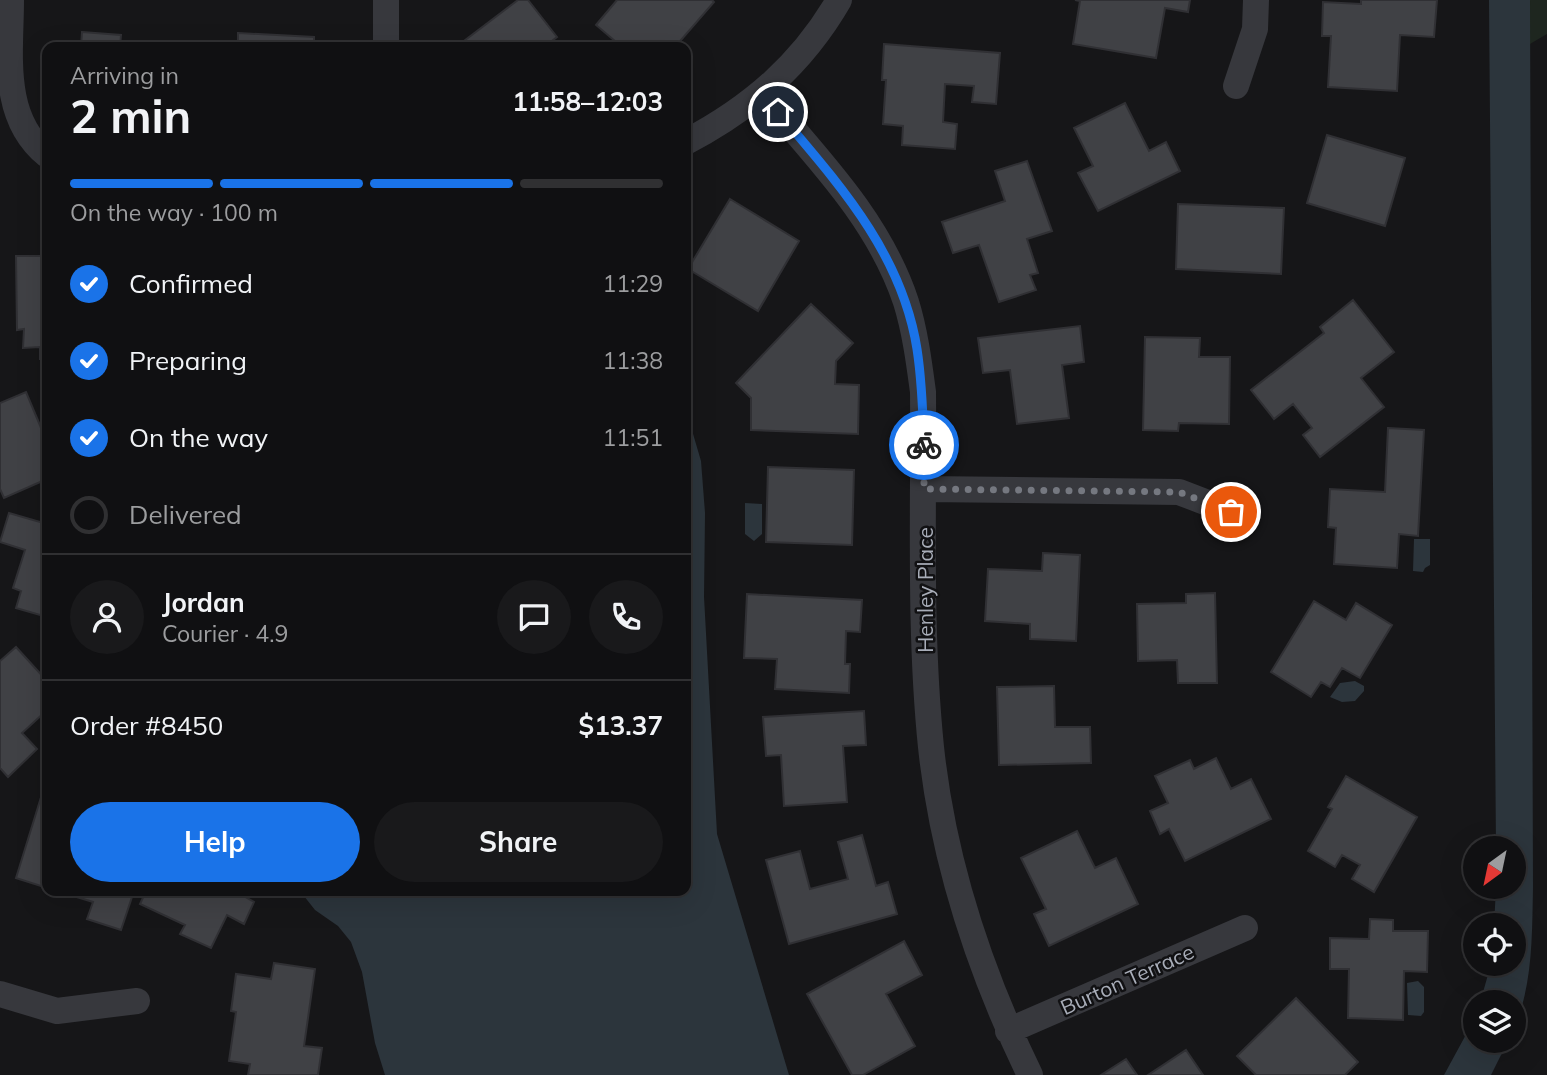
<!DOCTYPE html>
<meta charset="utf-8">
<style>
:root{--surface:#101012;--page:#19191b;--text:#f1f3f6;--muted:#9c9d9f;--line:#303032;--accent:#1a73e8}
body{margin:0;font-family:Mulish,sans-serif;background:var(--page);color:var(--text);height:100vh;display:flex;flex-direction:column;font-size:26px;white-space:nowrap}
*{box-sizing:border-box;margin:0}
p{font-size:23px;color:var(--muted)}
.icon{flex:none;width:38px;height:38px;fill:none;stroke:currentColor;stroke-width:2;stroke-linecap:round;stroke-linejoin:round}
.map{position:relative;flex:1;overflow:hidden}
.details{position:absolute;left:42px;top:42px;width:649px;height:854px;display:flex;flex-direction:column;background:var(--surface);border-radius:14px;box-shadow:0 7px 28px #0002,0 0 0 2px var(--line)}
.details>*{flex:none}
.needle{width:46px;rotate:213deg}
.buttons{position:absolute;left:1463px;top:836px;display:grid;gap:14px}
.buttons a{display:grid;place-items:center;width:63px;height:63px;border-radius:50%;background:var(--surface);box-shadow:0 7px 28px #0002,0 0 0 2px var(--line);font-size:35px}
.pin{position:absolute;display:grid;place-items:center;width:60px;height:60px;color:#fff;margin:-30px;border:4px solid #fff;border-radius:50%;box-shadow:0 2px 7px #0007}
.courier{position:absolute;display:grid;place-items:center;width:70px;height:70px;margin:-35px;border:5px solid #1a73e8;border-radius:50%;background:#fff;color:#222;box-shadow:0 2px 9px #0007}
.overview em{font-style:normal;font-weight:700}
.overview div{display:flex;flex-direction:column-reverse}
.overview{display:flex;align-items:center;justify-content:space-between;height:119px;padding:0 28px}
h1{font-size:46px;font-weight:700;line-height:52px}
.bar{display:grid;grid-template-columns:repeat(4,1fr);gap:10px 7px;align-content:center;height:84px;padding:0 28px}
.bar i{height:9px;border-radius:5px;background:var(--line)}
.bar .selected{background:var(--accent)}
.bar p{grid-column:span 4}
.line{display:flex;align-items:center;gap:18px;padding:0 28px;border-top:2px solid var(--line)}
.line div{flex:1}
.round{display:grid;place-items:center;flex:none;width:74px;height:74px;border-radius:37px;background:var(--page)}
ol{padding:0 28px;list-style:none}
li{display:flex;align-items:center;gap:21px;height:77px}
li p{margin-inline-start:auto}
li .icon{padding:7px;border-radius:50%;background:var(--accent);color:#fff;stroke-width:4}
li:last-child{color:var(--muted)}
li i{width:38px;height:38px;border:4px solid var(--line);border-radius:50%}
.cta{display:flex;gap:14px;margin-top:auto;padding:14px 28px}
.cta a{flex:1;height:80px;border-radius:42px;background:var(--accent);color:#fff;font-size:28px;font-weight:700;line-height:80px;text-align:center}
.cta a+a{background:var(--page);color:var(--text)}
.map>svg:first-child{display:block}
.green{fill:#1e261f}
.water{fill:#2c353c}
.building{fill:#404145;stroke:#303034;stroke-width:2}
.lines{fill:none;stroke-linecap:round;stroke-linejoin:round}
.minor{stroke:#37383d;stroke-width:26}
.done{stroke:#757880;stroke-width:7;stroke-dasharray:0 12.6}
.route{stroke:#1a73e8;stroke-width:9}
.labels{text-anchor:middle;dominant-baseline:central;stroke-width:5;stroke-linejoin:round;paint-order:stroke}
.street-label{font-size:21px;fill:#a8adb8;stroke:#111113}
</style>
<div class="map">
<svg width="1547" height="1075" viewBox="0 0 1547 1075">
<rect width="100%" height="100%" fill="#161618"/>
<path class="green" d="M 1530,0 L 1547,0 L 1547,34 L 1530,44 Z"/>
<path class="water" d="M 1489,0 L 1530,0 L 1533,887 C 1532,935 1533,984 1514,1029 L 1514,1003 L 1480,1003 L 1491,964 L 1514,964 L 1514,926 L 1494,926 L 1496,887 L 1514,887 L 1514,849 L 1496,849 Z
M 686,410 L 701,461 L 705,513 L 704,597 L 717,834 L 789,1075 L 385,1075 L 375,1043 L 362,972 L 351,942 L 338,926 L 315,910 L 300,891 L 686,891 Z
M 745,503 L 762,504 L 762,534 L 754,541 L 745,534 Z
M 1414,539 L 1430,539 L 1430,565 L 1425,568 L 1423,572 L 1413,571 Z
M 1355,681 L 1364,686 L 1364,691 L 1355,701 L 1342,702 L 1330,697 L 1340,683 Z
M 1418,981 L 1424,987 L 1424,1012 L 1421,1016 L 1408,1015 L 1407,983 Z
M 1475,1018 L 1475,1041 L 1508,1041 L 1491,1075 L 1444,1075 Z"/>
<path class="building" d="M 518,0 L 528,0 L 557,37 L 544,47 L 456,47 Z
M 617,0 L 712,0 L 714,2 L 675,47 L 622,47 L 596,25 Z
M 1190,0 L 1188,12 L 1165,8 L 1156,58 L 1073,44 L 1080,1 L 1075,0 Z
M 1361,0 L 1437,0 L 1434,37 L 1400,35 L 1397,91 L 1328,87 L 1331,36 L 1322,36 L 1323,2 L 1361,4 Z
M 82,32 L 121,35 L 120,47 L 81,47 Z
M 238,33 L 314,37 L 314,47 L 238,47 Z
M 884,44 L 1000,53 L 996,104 L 972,102 L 974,86 L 945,84 L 943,122 L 957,124 L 955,149 L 902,145 L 903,126 L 883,124 L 886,80 L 882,80 Z
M 1125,103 L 1149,151 L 1166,142 L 1180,171 L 1098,211 L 1078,173 L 1093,166 L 1074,128 Z
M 1327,135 L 1405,158 L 1385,226 L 1307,203 Z
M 1027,161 L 1052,231 L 1027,239 L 1038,273 L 1030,275 L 1036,290 L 999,302 L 979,245 L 953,253 L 942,222 L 1005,201 L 995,171 Z
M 730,199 L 799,241 L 758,311 L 688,269 Z
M 1178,204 L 1284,208 L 1281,274 L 1176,269 Z
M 16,256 L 47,256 L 47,359 L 40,359 L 40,347 L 23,348 L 24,329 L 17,330 Z
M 1353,300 L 1394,352 L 1361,378 L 1384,407 L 1320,457 L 1303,435 L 1312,428 L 1293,404 L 1274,419 L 1251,390 L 1324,333 L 1320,327 Z
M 811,304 L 853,343 L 836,361 L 835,384 L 859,385 L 858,434 L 751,430 L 751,398 L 736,383 Z
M 1080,326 L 1084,362 L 1062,365 L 1069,418 L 1017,424 L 1010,370 L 983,373 L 978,338 Z
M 1145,337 L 1200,338 L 1199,357 L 1230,357 L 1229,424 L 1179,423 L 1178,431 L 1143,430 Z
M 26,392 L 47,442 L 47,479 L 4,498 L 0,489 L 0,403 Z
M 1388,428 L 1424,430 L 1418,536 L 1399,534 L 1397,568 L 1334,564 L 1336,528 L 1328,527 L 1330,489 L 1385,492 Z
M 768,467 L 854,470 L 852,545 L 766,542 Z
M 9,513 L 47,524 L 47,617 L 16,608 L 21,591 L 13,588 L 25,550 L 0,542 Z
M 1043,553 L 1080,555 L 1076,641 L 1030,639 L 1030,624 L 985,621 L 988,569 L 1042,571 Z
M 1215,593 L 1217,683 L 1178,683 L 1177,660 L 1138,661 L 1137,604 L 1186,603 L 1186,594 Z
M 747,594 L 862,600 L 860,632 L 846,631 L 845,664 L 850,664 L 849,693 L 775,689 L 777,659 L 744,658 Z
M 1314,601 L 1346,620 L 1356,603 L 1392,625 L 1360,678 L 1342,668 L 1330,687 L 1321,682 L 1311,697 L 1271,672 Z
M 16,647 L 47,681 L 47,710 L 22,733 L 37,749 L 8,777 L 0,768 L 0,661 Z
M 1054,686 L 1055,727 L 1090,727 L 1091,763 L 999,765 L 997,687 Z
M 864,711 L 866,745 L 843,746 L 847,802 L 784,806 L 781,755 L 766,756 L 763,717 Z
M 1216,758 L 1231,789 L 1251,779 L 1271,819 L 1185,861 L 1169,829 L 1160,834 L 1150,811 L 1168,803 L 1155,776 L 1190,760 L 1194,769 Z
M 1346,776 L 1417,817 L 1374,892 L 1352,879 L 1360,865 L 1342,855 L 1335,867 L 1308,851 L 1332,809 L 1328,807 Z
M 42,794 L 47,796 L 47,888 L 16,878 Z
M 1077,831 L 1095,868 L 1116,858 L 1138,904 L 1049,946 L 1034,914 L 1046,909 L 1021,858 Z
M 862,835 L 876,886 L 888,882 L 897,914 L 789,944 L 766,860 L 800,851 L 810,889 L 848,879 L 838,842 Z
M 57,891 L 134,891 L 121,930 L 87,919 L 93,902 Z
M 146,891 L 235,891 L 254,902 L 244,924 L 227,915 L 211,948 L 180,934 L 185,925 L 140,904 Z
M 1370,919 L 1393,920 L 1393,931 L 1428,931 L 1427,972 L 1404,971 L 1403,1020 L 1348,1018 L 1349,969 L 1330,969 L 1330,938 L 1369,939 Z
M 904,941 L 922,975 L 886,994 L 915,1046 L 863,1075 L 852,1075 L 807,994 Z
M 274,963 L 315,969 L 304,1046 L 322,1048 L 318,1075 L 248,1075 L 250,1064 L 229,1061 L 236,1012 L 231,1011 L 236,974 L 271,979 Z
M 1296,998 L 1358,1062 L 1345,1075 L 1256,1075 L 1237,1056 Z
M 1186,1050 L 1203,1075 L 1148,1075 Z
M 1126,1059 L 1137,1075 L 1101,1075 Z"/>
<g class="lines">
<path class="minor" d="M 11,0 C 11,53 0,117 47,155
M 386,0 L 386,47
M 1236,86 L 1255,29 L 1256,0
M 763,94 C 817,158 879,220 906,302 C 915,331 919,362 923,392 C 924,510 919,629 931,747 C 943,861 980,972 1030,1075
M 686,142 C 751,108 802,64 839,0
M 924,489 L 1179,492 L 1231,512
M 0,994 L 57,1011 L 137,1001
M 1008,1031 L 1245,928"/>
</g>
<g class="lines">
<path class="done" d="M 924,445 L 924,489 L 1179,492 L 1231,512"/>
<path class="route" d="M 778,112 C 838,183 902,253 917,349 C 922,381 923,412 924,445"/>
</g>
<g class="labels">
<g class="street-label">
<text transform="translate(925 590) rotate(-90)">Henley Place</text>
<text transform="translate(1127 979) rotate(-24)">Burton Terrace</text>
</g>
</g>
</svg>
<div class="buttons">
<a><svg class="needle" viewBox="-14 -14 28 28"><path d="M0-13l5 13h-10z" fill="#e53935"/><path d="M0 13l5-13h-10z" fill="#9c9d9f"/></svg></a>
<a><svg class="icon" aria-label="locate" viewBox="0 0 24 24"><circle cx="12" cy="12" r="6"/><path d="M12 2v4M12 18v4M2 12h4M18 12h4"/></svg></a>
<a><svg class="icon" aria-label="layers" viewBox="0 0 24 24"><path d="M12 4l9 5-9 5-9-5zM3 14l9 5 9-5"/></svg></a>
</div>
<div class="pin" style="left:1231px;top:512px;background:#ea580c"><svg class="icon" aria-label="bag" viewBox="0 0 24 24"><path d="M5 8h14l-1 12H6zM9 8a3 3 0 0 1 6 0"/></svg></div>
<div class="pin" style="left:778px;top:112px;background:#1f2937"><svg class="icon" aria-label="home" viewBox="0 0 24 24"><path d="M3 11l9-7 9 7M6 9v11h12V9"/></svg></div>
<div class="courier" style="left:924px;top:445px"><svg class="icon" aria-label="bike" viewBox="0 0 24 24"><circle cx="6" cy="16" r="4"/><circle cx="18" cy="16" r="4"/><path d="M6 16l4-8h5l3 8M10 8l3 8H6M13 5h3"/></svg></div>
<section class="details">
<div class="overview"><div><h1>2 min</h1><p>Arriving in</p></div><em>11:58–12:03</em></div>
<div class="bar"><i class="selected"></i><i class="selected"></i><i class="selected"></i><i></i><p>On the way · 100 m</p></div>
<ol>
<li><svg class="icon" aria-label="check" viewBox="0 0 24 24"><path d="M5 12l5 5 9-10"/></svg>Confirmed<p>11:29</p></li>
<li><svg class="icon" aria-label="check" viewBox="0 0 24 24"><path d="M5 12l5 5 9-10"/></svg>Preparing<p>11:38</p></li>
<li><svg class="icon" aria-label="check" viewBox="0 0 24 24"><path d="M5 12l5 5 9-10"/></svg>On the way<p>11:51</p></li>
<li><i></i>Delivered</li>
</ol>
<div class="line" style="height:126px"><a class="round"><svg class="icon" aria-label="person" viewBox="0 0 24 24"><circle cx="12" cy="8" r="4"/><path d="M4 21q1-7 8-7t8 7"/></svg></a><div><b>Jordan</b><p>Courier · 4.9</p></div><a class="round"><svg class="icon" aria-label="chat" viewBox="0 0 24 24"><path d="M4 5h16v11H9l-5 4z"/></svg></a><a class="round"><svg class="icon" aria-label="phone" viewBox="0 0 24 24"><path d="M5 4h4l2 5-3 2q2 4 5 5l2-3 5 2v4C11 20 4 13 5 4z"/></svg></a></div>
<div class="line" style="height:91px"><div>Order #8450</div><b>$13.37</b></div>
<div class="cta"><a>Help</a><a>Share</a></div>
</section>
</div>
